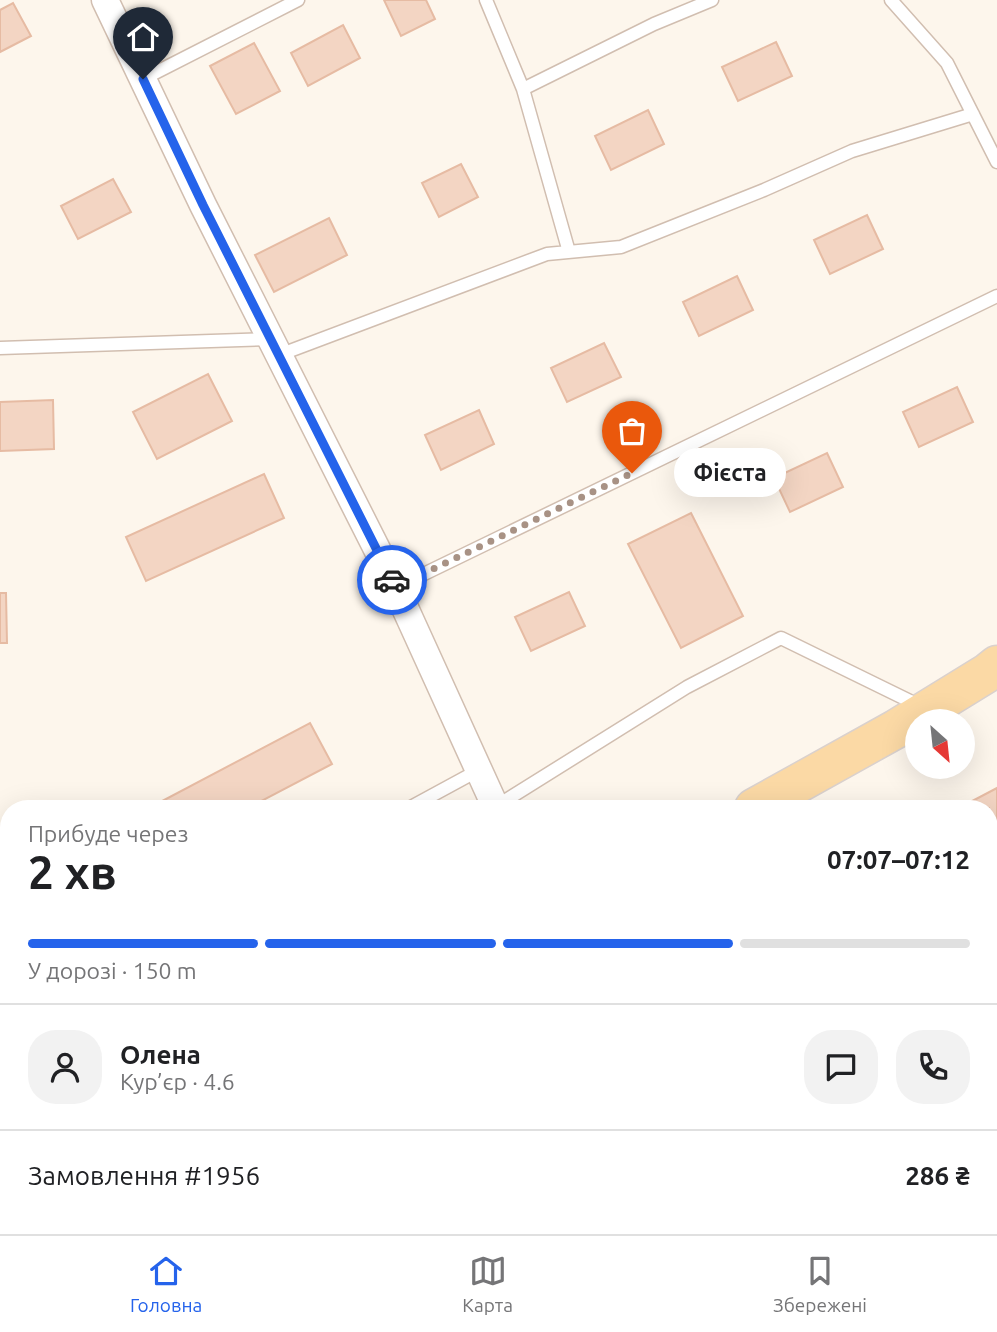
<!DOCTYPE html>
<html lang="uk">
<meta charset="utf-8">
<style>
:root{--surface:#fff;--page:#f2f2f2;--text:#202124;--muted:#757577;--line:#e0e0e0;--accent:#2563eb}
body{margin:0;font-family:Ubuntu,sans-serif;background:var(--page);color:var(--text);height:100vh;display:flex;flex-direction:column;font-size:26px;white-space:nowrap}
*{box-sizing:border-box;margin:0}
p{font-size:23px;color:var(--muted)}
.icon{flex:none;width:38px;height:38px;fill:none;stroke:currentColor;stroke-width:2;stroke-linecap:round;stroke-linejoin:round}
.map{position:relative;flex:1;overflow:hidden}
.drawer{position:absolute;left:0px;top:800px;width:998px;height:436px;display:flex;flex-direction:column;background:var(--surface);border-radius:28px 28px 0 0;box-shadow:0 7px 28px #0002}
.drawer>*{flex:none}
.needle{width:46px;rotate:153deg}
.buttons{position:absolute;left:905px;top:709px;display:grid;gap:14px}
.buttons a{display:grid;place-items:center;width:70px;height:70px;border-radius:50%;background:var(--surface);box-shadow:0 7px 28px #0002;font-size:35px}
.pin{position:absolute;display:grid;place-items:center;width:60px;height:60px;color:#fff;margin:-72px -30px;border-radius:50% 50% 50% 0;rotate:-45deg;box-shadow:0 0 7px #0007}
.pin .icon{rotate:45deg}
.courier{position:absolute;display:grid;place-items:center;width:70px;height:70px;margin:-35px;border:5px solid #2563eb;border-radius:50%;background:#fff;color:#222;box-shadow:0 2px 9px #0007}
.bubble{position:absolute;height:49px;border-radius:24px;background:var(--surface);box-shadow:0 7px 28px #0002;font-size:23px;font-weight:600;line-height:49px;text-align:center}
.summary em{font-style:normal;font-weight:600}
.summary div{display:flex;flex-direction:column-reverse}
.summary{display:flex;align-items:center;justify-content:space-between;height:119px;padding:0 28px}
h1{font-size:46px;font-weight:600;line-height:52px}
.bar{display:grid;grid-template-columns:repeat(4,1fr);gap:10px 7px;align-content:center;height:84px;padding:0 28px}
.bar i{height:9px;border-radius:5px;background:var(--line)}
.bar .current{background:var(--accent)}
.bar p{grid-column:span 4}
.line{display:flex;align-items:center;gap:18px;padding:0 28px;border-top:2px solid var(--line)}
.line div{flex:1}
.round{display:grid;place-items:center;flex:none;width:74px;height:74px;border-radius:28px;background:var(--page)}
.dock{display:flex;justify-content:space-around;align-items:center;height:98px;border-top:2px solid var(--line);background:var(--surface);font-size:19px;color:var(--muted)}
.dock a{display:grid;justify-items:center;gap:4px}
.dock .current{color:var(--accent)}
.map>svg:first-child{display:block}
.education{fill:#f3e8fa}
.building{fill:#f3d5c3;stroke:#e6bba3;stroke-width:2}
.lines{fill:none;stroke-linecap:round;stroke-linejoin:round}
.service-casing{stroke:#d1beb0;stroke-width:15}
.minor-casing{stroke:#d1beb0;stroke-width:29}
.primary-casing{stroke:#dad1cd;stroke-width:41}
.service{stroke:#fff;stroke-width:12}
.minor{stroke:#fff;stroke-width:26}
.primary{stroke:#fbd9a5;stroke-width:38}
.done{stroke:#a89285;stroke-width:7;stroke-dasharray:0 12.6}
.route{stroke:#2563eb;stroke-width:9}
</style>
<div class="map">
<svg width="997" height="1234" viewBox="0 0 997 1234">
<rect width="100%" height="100%" fill="#fdf6ec"/>
<path class="education" d="M 148,1227 L 652,1227 L 657,1234 L 135,1234 Z"/>
<path class="building" d="M 384,0 L 426,0 L 435,19 L 401,36 Z
M 13,3 L 31,36 L 0,52 L 0,10 Z
M 343,25 L 360,58 L 308,86 L 291,53 Z
M 776,42 L 792,76 L 738,101 L 722,67 Z
M 254,43 L 280,91 L 236,114 L 210,66 Z
M 648,110 L 664,144 L 611,170 L 595,136 Z
M 461,164 L 478,197 L 439,217 L 422,183 Z
M 113,179 L 131,212 L 78,239 L 61,206 Z
M 867,215 L 883,249 L 830,274 L 814,240 Z
M 329,218 L 347,255 L 274,292 L 255,255 Z
M 737,276 L 753,310 L 699,336 L 683,302 Z
M 604,343 L 621,377 L 567,402 L 551,368 Z
M 208,374 L 232,421 L 157,459 L 133,412 Z
M 957,387 L 973,422 L 919,447 L 903,412 Z
M 53,400 L 54,449 L 0,451 L 0,402 Z
M 479,410 L 494,444 L 441,470 L 425,435 Z
M 827,453 L 843,487 L 790,512 L 774,478 Z
M 264,474 L 284,518 L 146,581 L 126,537 Z
M 691,513 L 743,616 L 681,648 L 628,544 Z
M 569,592 L 585,626 L 531,651 L 515,617 Z
M 0,593 L 6,593 L 7,643 L 0,643 Z
M 310,723 L 332,764 L 248,808 L 149,808 Z
M 997,788 L 997,829 L 989,834 L 989,808 L 959,808 Z
M 9,880 L 9,937 L 0,942 L 0,885 Z
M 9,1059 L 9,1089 L 0,1073 L 0,1064 Z
M 816,1227 L 878,1227 L 873,1234 L 825,1234 L 825,1233 Z"/>
<g class="lines">
<defs>
<path id="service" d="M 486,0 L 523,89 L 569,252
M 891,0 L 947,63 L 997,162
M 143,79 L 298,0
M 523,89 L 654,24 L 712,0
M 0,348 L 271,339
M 279,355 L 547,254 L 621,247 L 764,190 L 852,151 L 973,114
M 395,588 L 997,296
M 495,807 L 687,687 L 781,638 L 920,706
M 409,808 L 479,770
M 0,1033 L 9,1028
M 989,1095 L 997,1095"/>
<path id="minor" d="M 105,0 L 203,205 L 390,575 L 496,808
M 728,1227 L 732,1234
M 75,1234 L 77,1227"/>
<path id="primary" d="M 754,808 L 896,729 L 987,673 L 997,665
M 0,1228 L 9,1224"/>
</defs>
<use href="#service" class="service-casing"/>
<use href="#minor" class="minor-casing"/>
<use href="#primary" class="primary-casing"/>
<use href="#service" class="service"/>
<use href="#minor" class="minor"/>
<use href="#primary" class="primary"/>
</g>
<g class="lines">
<path class="done" d="M 392,580 L 396,587 L 632,473"/>
<path class="route" d="M 143,79 L 203,205 L 392,580"/>
</g>
</svg>
<div class="buttons">
<a><svg class="needle" viewBox="-14 -14 28 28"><path d="M0-13l5 13h-10z" fill="#e53935"/><path d="M0 13l5-13h-10z" fill="#757577"/></svg></a>
</div>
<div class="pin" style="left:632px;top:473px;background:#ea580c"><svg class="icon" aria-label="bag" viewBox="0 0 24 24"><path d="M5 8h14l-1 12H6zM9 8a3 3 0 0 1 6 0"/></svg></div>
<div class="pin" style="left:143px;top:79px;background:#1f2937"><svg class="icon" aria-label="home" viewBox="0 0 24 24"><path d="M3 11l9-7 9 7M6 9v11h12V9"/></svg></div>
<div class="courier" style="left:392px;top:580px"><svg class="icon" aria-label="car" viewBox="0 0 24 24"><path d="M5 17H2v-5l4-1 3-4h7l3 4 3 1v5h-3M9 17h6M6 11h13"/><circle cx="7" cy="17" r="2"/><circle cx="17" cy="17" r="2"/></svg></div>
<div class="bubble" style="left:674px;top:448px;width:112px">Фієста</div>
<section class="drawer">
<div class="summary"><div><h1>2 хв</h1><p>Прибуде через</p></div><em>07:07–07:12</em></div>
<div class="bar"><i class="current"></i><i class="current"></i><i class="current"></i><i></i><p>У дорозі · 150 m</p></div>
<div class="line" style="height:126px"><a class="round"><svg class="icon" aria-label="person" viewBox="0 0 24 24"><circle cx="12" cy="8" r="4"/><path d="M4 21q1-7 8-7t8 7"/></svg></a><div><b>Олена</b><p>Кур’єр · 4.6</p></div><a class="round"><svg class="icon" aria-label="chat" viewBox="0 0 24 24"><path d="M4 5h16v11H9l-5 4z"/></svg></a><a class="round"><svg class="icon" aria-label="phone" viewBox="0 0 24 24"><path d="M5 4h4l2 5-3 2q2 4 5 5l2-3 5 2v4C11 20 4 13 5 4z"/></svg></a></div>
<div class="line" style="height:91px"><div>Замовлення #1956</div><b>286 ₴</b></div>
</section>
</div>
<nav class="dock">
<a class="current"><svg class="icon" aria-label="home" viewBox="0 0 24 24"><path d="M3 11l9-7 9 7M6 9v11h12V9"/></svg>Головна</a>
<a><svg class="icon" aria-label="map" viewBox="0 0 24 24"><path d="M3 6l6-2 6 2 6-2v14l-6 2-6-2-6 2zM9 4v14M15 6v14"/></svg>Карта</a>
<a><svg class="icon" aria-label="saved" viewBox="0 0 24 24"><path d="M7 4h10v16l-5-4-5 4z"/></svg>Збережені</a>
</nav>
